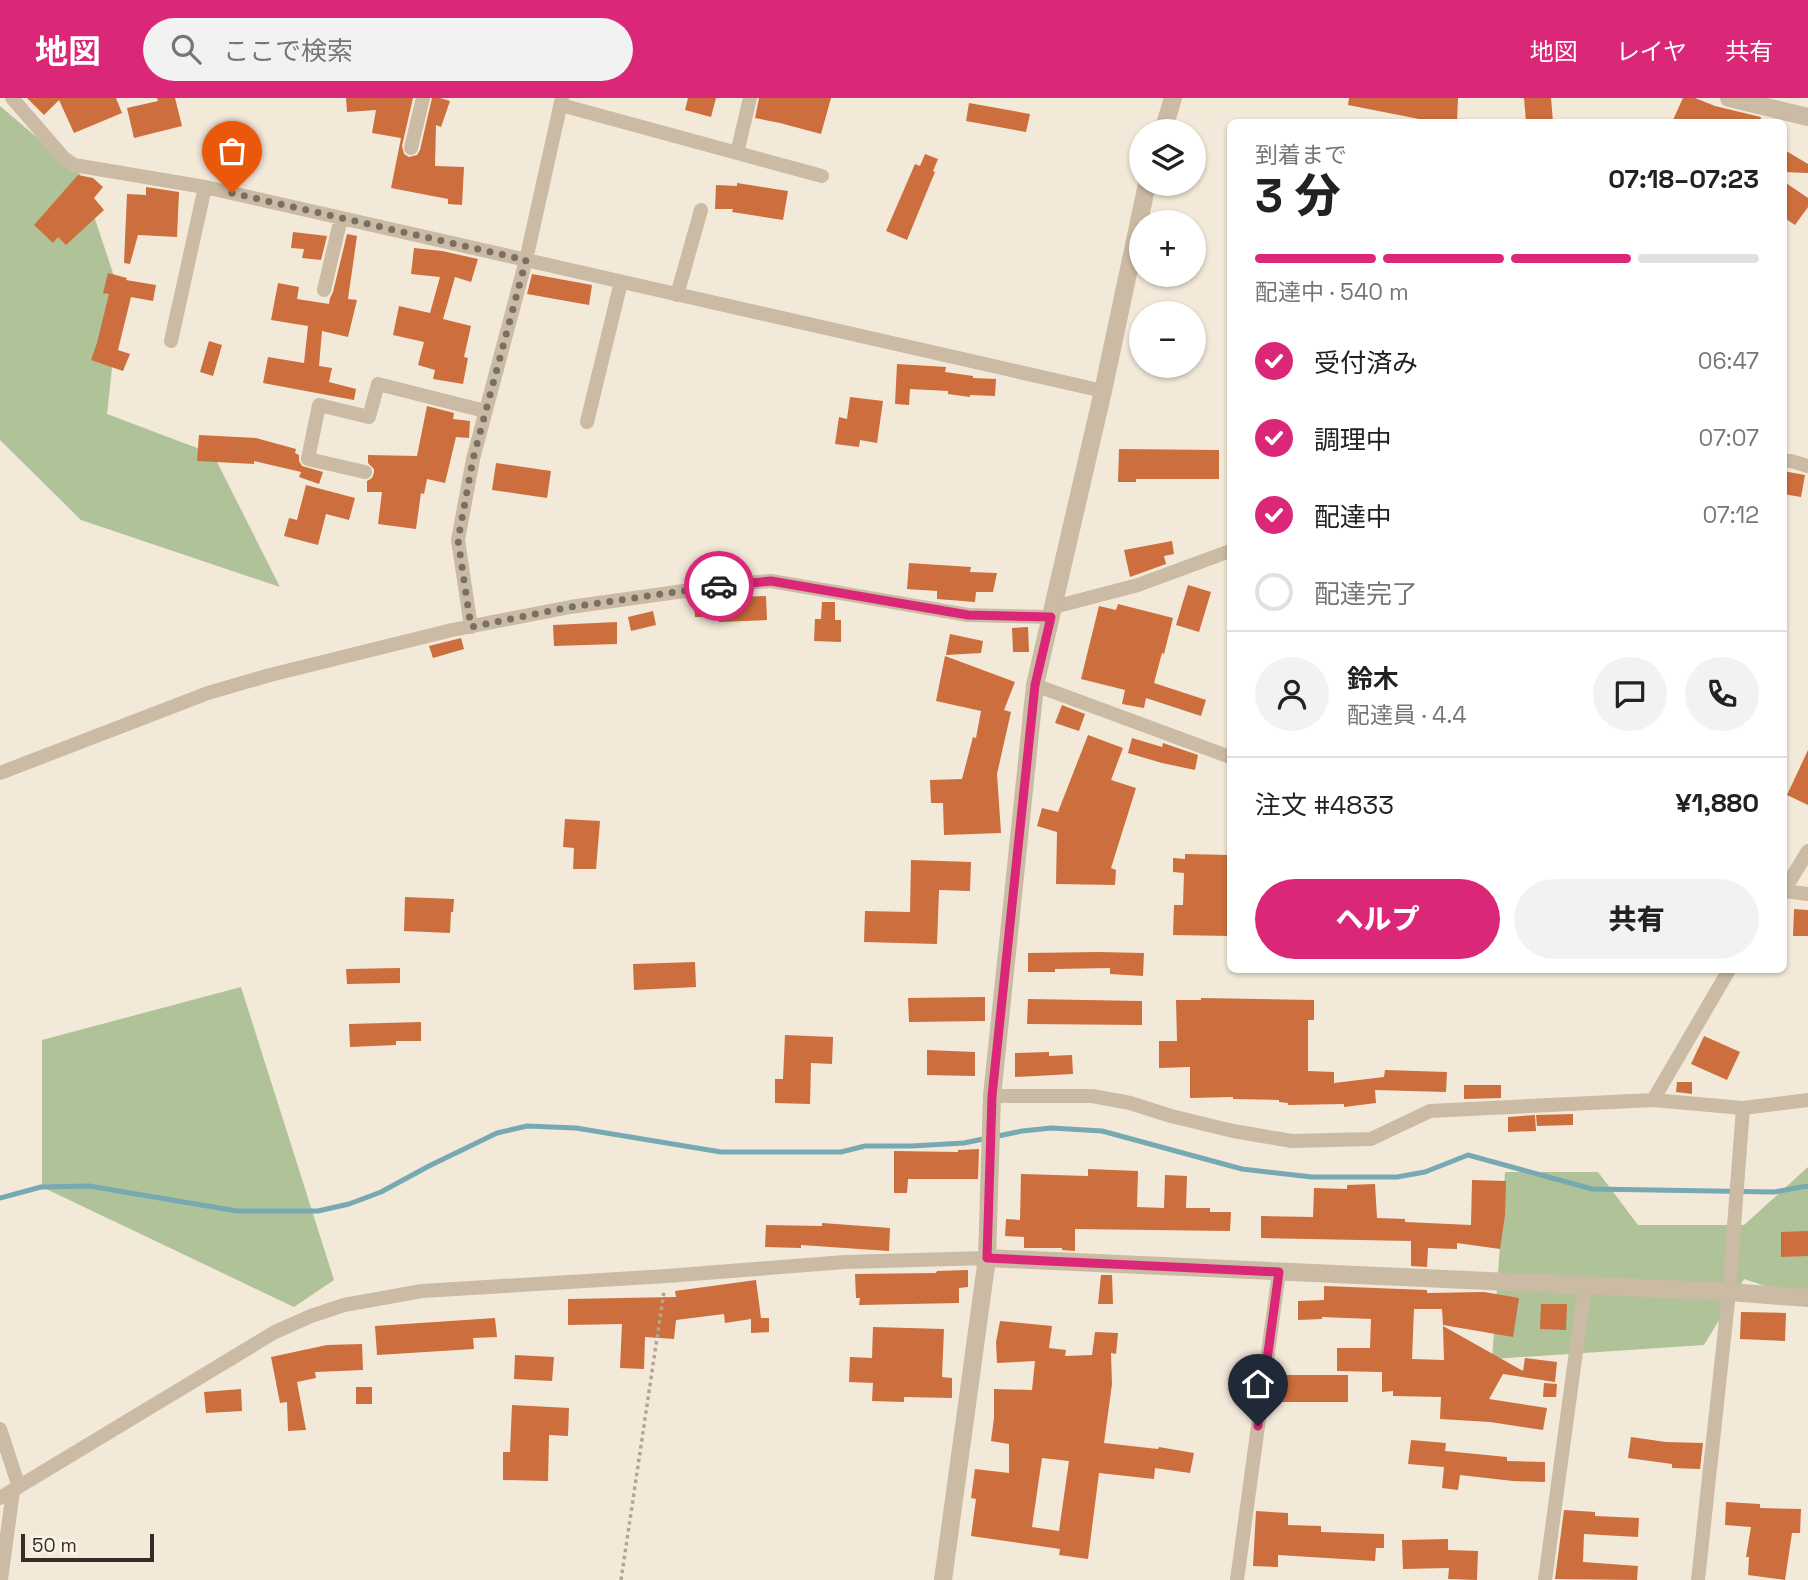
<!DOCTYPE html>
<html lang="ja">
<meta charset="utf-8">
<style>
:root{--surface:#fff;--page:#f2f2f2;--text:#222;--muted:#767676;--line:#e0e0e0;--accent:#db2777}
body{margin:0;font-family:"Space Grotesk","Noto Sans JP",sans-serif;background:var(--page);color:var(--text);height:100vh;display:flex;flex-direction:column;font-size:26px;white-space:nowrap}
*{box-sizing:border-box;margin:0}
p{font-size:23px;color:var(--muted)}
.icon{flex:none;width:38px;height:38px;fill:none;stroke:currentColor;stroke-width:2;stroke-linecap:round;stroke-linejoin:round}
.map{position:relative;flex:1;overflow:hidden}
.side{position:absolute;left:1227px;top:21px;width:560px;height:854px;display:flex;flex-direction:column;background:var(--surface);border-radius:10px;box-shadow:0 2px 5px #0004}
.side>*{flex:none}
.buttons{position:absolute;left:1129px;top:21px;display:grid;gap:14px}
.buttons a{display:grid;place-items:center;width:77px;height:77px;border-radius:50%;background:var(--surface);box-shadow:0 2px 5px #0004;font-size:35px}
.scale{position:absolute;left:21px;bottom:18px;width:133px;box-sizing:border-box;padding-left:7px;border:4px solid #362d26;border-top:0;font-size:19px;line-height:24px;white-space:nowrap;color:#362d26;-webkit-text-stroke:5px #faf3e5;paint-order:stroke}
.pin{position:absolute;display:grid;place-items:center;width:60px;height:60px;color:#fff;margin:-72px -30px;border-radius:50% 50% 50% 0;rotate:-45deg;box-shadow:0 0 7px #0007}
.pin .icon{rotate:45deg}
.courier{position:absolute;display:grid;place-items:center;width:70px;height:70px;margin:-35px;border:5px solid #db2777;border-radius:50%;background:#fff;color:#222;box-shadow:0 2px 9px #0007}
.headline em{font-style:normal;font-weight:800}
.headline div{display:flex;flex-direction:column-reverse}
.headline{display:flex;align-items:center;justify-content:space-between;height:119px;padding:0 28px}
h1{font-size:46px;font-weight:800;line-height:52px}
.bar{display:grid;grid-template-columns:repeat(4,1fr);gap:10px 7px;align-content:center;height:84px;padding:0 28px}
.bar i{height:9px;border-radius:5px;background:var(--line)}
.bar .selected{background:var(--accent)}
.bar p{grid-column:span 4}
.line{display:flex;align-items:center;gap:18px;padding:0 28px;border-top:2px solid var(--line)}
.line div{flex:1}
.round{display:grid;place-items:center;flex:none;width:74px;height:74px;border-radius:37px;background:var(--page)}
ol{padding:0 28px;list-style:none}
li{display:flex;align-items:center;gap:21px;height:77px}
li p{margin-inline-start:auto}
li .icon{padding:7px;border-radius:50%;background:var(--accent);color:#fff;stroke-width:4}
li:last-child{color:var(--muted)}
li i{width:38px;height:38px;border:4px solid var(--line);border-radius:50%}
.button{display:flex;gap:14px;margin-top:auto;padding:14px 28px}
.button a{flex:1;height:80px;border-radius:42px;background:var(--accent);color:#fff;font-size:28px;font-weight:800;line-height:80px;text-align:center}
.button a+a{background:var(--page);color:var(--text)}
header{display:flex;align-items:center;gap:42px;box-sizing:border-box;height:98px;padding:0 35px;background:var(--accent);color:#fff}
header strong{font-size:33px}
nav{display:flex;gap:38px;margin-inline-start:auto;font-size:24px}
.search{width:490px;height:63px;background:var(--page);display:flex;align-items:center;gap:18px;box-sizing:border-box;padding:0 24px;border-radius:38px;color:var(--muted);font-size:26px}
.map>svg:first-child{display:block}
.green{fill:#b0c298}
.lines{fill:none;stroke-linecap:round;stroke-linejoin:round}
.stream{stroke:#76a9b1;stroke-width:5}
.building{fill:#cc6e3d;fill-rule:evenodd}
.path{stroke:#b7a48f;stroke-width:3.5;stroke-dasharray:3.5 3.5;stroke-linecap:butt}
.minor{stroke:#cbbaa4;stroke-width:14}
.tertiary{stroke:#cbbaa4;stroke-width:18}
.done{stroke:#786f65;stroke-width:7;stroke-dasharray:0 12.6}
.route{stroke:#db2777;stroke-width:9}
</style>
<header>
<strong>地図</strong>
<div class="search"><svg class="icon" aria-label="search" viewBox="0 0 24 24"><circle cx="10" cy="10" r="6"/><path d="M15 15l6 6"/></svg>ここで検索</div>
<nav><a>地図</a><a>レイヤ</a><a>共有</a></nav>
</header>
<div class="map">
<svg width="1808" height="1482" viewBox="0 0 1808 1482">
<rect width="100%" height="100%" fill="#f3e9d9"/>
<path class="green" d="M 0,8 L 80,76 L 120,196 L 107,316 L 213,356 L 280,489 L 81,422 L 0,342 Z
M 241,889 L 334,1182 L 294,1209 L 42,1089 L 42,942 Z
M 1808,1069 L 1808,1202 L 1744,1181 L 1704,1247 L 1492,1261 L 1505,1074 L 1598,1074 L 1638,1127 L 1744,1127 Z"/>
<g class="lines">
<path class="stream" d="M 0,1100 L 41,1089 L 89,1088 L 237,1113 L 318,1113 L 349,1106 L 381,1094 L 429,1068 L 497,1035 L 527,1028 L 576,1030 L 721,1054 L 841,1054 L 865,1048 L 912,1048 L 964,1045 L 1022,1033 L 1052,1030 L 1102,1033 L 1242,1071 L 1312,1079 L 1397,1079 L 1425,1074 L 1468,1057 L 1592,1091 L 1774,1094 L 1808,1088"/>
</g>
<path class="building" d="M 27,0 L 116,0 L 122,15 L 74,35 L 59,2 L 44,17 Z
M 157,0 L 175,0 L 182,28 L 134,40 L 127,10 L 158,3 Z
M 346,0 L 413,0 L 402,48 L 404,56 L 409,59 L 417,57 L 420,52 L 432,0 L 440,0 L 450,3 L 441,29 L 436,27 L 435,68 L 464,69 L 462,107 L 448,106 L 448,101 L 391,90 L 401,40 L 372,35 L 376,12 L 347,14 Z
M 688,0 L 716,0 L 711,19 L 685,12 Z
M 759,0 L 831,0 L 821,36 L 780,25 L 755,20 Z
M 1349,0 L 1458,0 L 1457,24 L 1424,24 L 1424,22 L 1348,7 Z
M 1524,0 L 1551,0 L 1553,24 L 1526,24 Z
M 1683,0 L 1695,0 L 1715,8 L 1761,19 L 1760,24 L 1672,24 Z
M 969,5 L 1030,16 L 1026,34 L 966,23 Z
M 1783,51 L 1808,66 L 1808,75 L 1783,74 Z
M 925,56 L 938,61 L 933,73 L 935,74 L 907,142 L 886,133 L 915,66 L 920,68 Z
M 78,77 L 93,80 L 103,89 L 94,100 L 104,112 L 66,147 L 58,139 L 53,145 L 34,127 Z
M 1783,83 L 1808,100 L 1808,109 L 1795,127 L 1783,119 Z
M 737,85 L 788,93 L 783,122 L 732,114 L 733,111 L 715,111 L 716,87 L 737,88 Z
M 146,89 L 179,94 L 177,139 L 138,137 L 130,166 L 124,165 L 127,96 L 146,97 Z
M 293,134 L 327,138 L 321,162 L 302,160 L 304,151 L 291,150 Z
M 347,136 L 357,138 L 348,201 L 357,202 L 348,239 L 322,233 L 319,268 L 332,270 L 329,284 L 356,291 L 354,302 L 263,285 L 268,259 L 304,265 L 308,228 L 271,222 L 278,185 L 299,189 L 297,201 L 329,206 L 330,200 L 333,194 Z
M 414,150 L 442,153 L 478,161 L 471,184 L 455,179 L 443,221 L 471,228 L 464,259 L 468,260 L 463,286 L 433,281 L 435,272 L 418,267 L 424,244 L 393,237 L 399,208 L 430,215 L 440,179 L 411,176 Z
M 108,175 L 127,180 L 126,182 L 156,187 L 153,203 L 131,199 L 118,252 L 130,256 L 123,273 L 91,262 L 97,245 L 109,196 L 103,195 Z
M 532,176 L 592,187 L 589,207 L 527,196 Z
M 209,243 L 222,247 L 213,278 L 200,274 Z
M 897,266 L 946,269 L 945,274 L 973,278 L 973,280 L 996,281 L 995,298 L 970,297 L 970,299 L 948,296 L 948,293 L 910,291 L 909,307 L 895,306 Z
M 850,299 L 883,303 L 877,345 L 860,342 L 859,349 L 835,346 L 839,319 L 847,321 Z
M 427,308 L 454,315 L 453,321 L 470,323 L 469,340 L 456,339 L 445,385 L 427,381 L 424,396 L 421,395 L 416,431 L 378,426 L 382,394 L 367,394 L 367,383 L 372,380 L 374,375 L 374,371 L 368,365 L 368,357 L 417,358 Z
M 199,337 L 256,340 L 296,351 L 295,355 L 299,357 L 299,363 L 302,368 L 323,374 L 319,386 L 299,379 L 301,374 L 254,363 L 254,366 L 197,363 Z
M 1119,351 L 1219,352 L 1219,381 L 1136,381 L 1136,384 L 1118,384 Z
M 496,365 L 551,373 L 547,400 L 492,392 Z
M 1783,373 L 1805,377 L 1801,399 L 1783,396 Z
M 306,387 L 355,400 L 349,422 L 326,416 L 318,447 L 284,438 L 289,420 L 297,422 Z
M 1172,443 L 1174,456 L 1164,458 L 1166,466 L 1130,479 L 1124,452 Z
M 909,465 L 971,469 L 970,474 L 997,475 L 993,494 L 976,494 L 975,504 L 937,501 L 937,493 L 907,491 Z
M 1188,487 L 1211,494 L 1199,534 L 1176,527 Z
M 766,498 L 767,522 L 719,524 L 718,519 L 695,519 L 694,504 L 718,503 L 718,500 Z
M 822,504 L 835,504 L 835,522 L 841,522 L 841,544 L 814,543 L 815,521 L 821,521 Z
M 1118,506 L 1173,520 L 1164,556 L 1162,555 L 1154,585 L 1206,602 L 1201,618 L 1146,600 L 1144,610 L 1122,606 L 1125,592 L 1081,581 L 1099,508 L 1116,512 Z
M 653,513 L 656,527 L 631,533 L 628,519 Z
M 617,524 L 617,546 L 554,548 L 553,527 Z
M 1028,529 L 1029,554 L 1013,554 L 1012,530 Z
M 950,536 L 983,543 L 981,555 L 946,557 Z
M 461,540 L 464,551 L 433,560 L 429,548 Z
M 945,558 L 1015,584 L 1004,612 L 1011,614 L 997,676 L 1001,735 L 944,737 L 943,705 L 931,705 L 930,682 L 962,681 L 973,639 L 976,640 L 981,613 L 936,603 Z
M 1062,607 L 1085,616 L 1079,633 L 1055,625 Z
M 1088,637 L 1123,650 L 1111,682 L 1136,690 L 1111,770 L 1116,772 L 1115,787 L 1056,786 L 1057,734 L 1037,728 L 1042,710 L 1058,714 Z
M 1132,640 L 1162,649 L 1163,645 L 1198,657 L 1195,672 L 1162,665 L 1128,655 Z
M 1808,652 L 1808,707 L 1787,697 Z
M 565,721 L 600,723 L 596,771 L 573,771 L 574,750 L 563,749 Z
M 1185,756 L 1230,757 L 1230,838 L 1173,837 L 1174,807 L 1183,807 L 1184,775 L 1173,774 L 1173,760 L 1185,761 Z
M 911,762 L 971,764 L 970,793 L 939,792 L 937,846 L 864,844 L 865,813 L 910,814 Z
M 405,799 L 454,801 L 453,814 L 451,814 L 450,835 L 404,833 Z
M 1794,811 L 1808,812 L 1808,838 L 1793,838 Z
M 1098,854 L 1144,855 L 1143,878 L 1110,876 L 1110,870 L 1055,871 L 1055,874 L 1028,874 L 1028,855 Z
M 695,864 L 696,889 L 634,892 L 633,866 Z
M 400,870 L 400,885 L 347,886 L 346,871 Z
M 985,899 L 985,923 L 909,924 L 908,900 Z
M 1201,900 L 1314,902 L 1314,922 L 1308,922 L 1308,973 L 1334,974 L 1334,985 L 1384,979 L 1385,972 L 1447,974 L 1446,994 L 1375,992 L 1376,1005 L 1344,1009 L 1344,1006 L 1288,1007 L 1288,1005 L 1279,1004 L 1279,1002 L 1233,1001 L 1233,999 L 1190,1000 L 1190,969 L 1159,970 L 1159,943 L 1177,943 L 1176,902 L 1201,902 Z
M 1028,901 L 1142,903 L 1142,927 L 1027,926 Z
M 421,924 L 421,943 L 396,943 L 396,947 L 350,949 L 349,926 Z
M 785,937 L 833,939 L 832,966 L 811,965 L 810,1006 L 775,1005 L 775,981 L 783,981 Z
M 1704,938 L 1740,954 L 1727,982 L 1691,966 Z
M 927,952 L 975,954 L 975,978 L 927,977 Z
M 1049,954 L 1049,958 L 1072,957 L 1073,976 L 1015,979 L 1015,955 Z
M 1677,984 L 1692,984 L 1692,996 L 1676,994 Z
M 1464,987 L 1501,987 L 1501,1000 L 1464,1001 Z
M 1573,1016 L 1573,1027 L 1537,1028 L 1536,1017 Z
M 1535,1017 L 1536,1033 L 1508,1034 L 1508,1019 Z
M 979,1051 L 978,1081 L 908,1081 L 907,1095 L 894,1095 L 894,1053 L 958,1054 L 958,1052 Z
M 1088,1071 L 1138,1073 L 1137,1109 L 1164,1110 L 1165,1077 L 1187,1078 L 1186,1110 L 1210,1110 L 1210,1114 L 1231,1114 L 1230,1133 L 1075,1131 L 1075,1153 L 1062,1152 L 1062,1150 L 1024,1150 L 1024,1139 L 1005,1138 L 1006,1121 L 1020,1122 L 1021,1076 L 1088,1078 Z
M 1472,1082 L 1506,1083 L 1505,1117 L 1500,1151 L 1457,1145 L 1457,1151 L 1428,1150 L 1427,1169 L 1411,1168 L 1411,1143 L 1261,1140 L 1261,1118 L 1313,1119 L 1314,1090 L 1347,1091 L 1347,1087 L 1375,1086 L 1377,1120 L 1405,1121 L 1405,1124 L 1471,1127 Z
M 822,1125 L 890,1130 L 889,1153 L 801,1147 L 801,1150 L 765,1149 L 766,1127 L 822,1128 Z
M 1808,1133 L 1808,1158 L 1781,1159 L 1781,1134 Z
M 968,1172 L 968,1189 L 959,1190 L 959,1205 L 859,1207 L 860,1200 L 856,1200 L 855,1176 L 936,1175 L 937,1173 Z
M 1101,1177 L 1112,1177 L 1113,1206 L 1098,1206 Z
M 756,1182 L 761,1220 L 769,1220 L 769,1234 L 751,1235 L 751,1221 L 725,1225 L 724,1216 L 676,1222 L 674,1241 L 645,1239 L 644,1271 L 620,1270 L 622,1226 L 568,1227 L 568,1201 L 676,1199 L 675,1193 Z
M 1324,1188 L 1427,1192 L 1427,1195 L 1484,1194 L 1519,1200 L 1513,1239 L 1443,1227 L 1442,1211 L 1414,1211 L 1412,1261 L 1444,1262 L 1443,1228 L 1523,1273 L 1525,1260 L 1557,1264 L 1555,1284 L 1503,1276 L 1489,1301 L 1547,1310 L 1543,1332 L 1490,1324 L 1440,1321 L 1441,1299 L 1393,1298 L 1393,1293 L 1382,1294 L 1382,1274 L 1337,1273 L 1337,1250 L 1370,1250 L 1371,1221 L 1322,1219 L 1322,1221 L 1298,1222 L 1298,1203 L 1324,1202 Z
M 1541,1206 L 1567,1206 L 1566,1232 L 1540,1231 Z
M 1741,1214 L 1786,1215 L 1785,1243 L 1740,1241 Z
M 495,1220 L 497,1239 L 473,1240 L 474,1251 L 377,1257 L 375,1228 Z
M 1000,1223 L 1052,1228 L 1049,1250 L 1066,1252 L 1065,1258 L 1092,1257 L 1095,1234 L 1118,1235 L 1116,1256 L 1111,1255 L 1112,1286 L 1104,1345 L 1158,1351 L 1159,1349 L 1194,1355 L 1190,1375 L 1155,1370 L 1154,1381 L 1099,1375 L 1088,1461 L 1059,1457 L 1060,1451 L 971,1438 L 976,1401 L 971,1400 L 975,1371 L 1009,1375 L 1009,1346 L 991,1343 L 994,1320 L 994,1291 L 1032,1292 L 1035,1263 L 997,1265 L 996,1244 ZM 1042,1360 L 1069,1363 L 1059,1433 L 1032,1429 Z
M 873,1229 L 944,1231 L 942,1279 L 952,1280 L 952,1300 L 904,1299 L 904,1304 L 872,1303 L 873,1285 L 849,1284 L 850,1259 L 872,1260 Z
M 362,1246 L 363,1272 L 315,1274 L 316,1280 L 297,1284 L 306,1332 L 288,1333 L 287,1304 L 280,1305 L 271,1259 L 327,1247 Z
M 515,1257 L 554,1259 L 552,1283 L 514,1281 Z
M 1275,1277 L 1348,1277 L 1348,1304 L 1271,1304 Z
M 1544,1285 L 1557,1286 L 1556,1299 L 1543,1299 Z
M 356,1289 L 372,1289 L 372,1306 L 356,1306 Z
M 241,1291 L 242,1313 L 206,1315 L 204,1294 Z
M 512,1307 L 569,1310 L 568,1338 L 549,1337 L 548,1383 L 503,1382 L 503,1354 L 510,1354 Z
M 1631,1339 L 1666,1344 L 1703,1345 L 1700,1371 L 1672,1370 L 1672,1366 L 1628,1360 Z
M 1411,1342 L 1446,1345 L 1445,1353 L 1507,1359 L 1507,1363 L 1545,1364 L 1545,1384 L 1513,1383 L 1460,1377 L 1458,1392 L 1442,1390 L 1444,1369 L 1408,1366 Z
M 1726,1404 L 1760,1406 L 1760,1410 L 1801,1411 L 1800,1435 L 1792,1435 L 1785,1482 L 1748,1477 L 1749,1459 L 1746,1459 L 1751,1429 L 1725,1427 Z
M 1564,1412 L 1595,1414 L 1595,1418 L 1639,1420 L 1638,1439 L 1584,1436 L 1583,1464 L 1638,1468 L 1637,1482 L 1555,1481 Z
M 1256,1413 L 1288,1415 L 1288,1427 L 1321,1428 L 1321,1434 L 1384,1436 L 1384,1450 L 1376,1450 L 1375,1463 L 1278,1457 L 1278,1469 L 1253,1468 Z
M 1448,1441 L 1448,1452 L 1478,1453 L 1477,1482 L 1448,1481 L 1449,1470 L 1403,1471 L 1402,1442 Z"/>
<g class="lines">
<path class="path" d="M 621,1482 L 664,1193"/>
<path class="minor" d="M 12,0 L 64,60 L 74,67 L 205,89 L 1103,293
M 561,7 L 822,78
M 411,50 L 423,0
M 737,55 L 750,0
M 324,192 L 341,120
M 677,197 L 701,112
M 171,243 L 205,89
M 587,324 L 621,184
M 1783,363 L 1791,363 L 1808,368
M 365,374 L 308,361 L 319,307 L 369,319 L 378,286 L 485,313
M 1054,509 L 1138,487 L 1230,453
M 471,529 L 458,442 L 473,361 L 526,162 L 562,0
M 1035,587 L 1230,659
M 0,675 L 208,595 L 270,577 L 452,532 L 570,509 L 734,486 L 771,483 L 968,517 L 1051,519
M 1784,793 L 1808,796
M 1783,794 L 1808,753
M 992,998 L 1092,998 L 1130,1005 L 1171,1018 L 1233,1033 L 1292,1043 L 1371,1041 L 1430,1013 L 1653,1002 L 1743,1010 L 1808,1002
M 1653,1002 L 1729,872
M 0,1331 L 19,1389
M 0,1400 L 275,1234 L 311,1218 L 344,1207 L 422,1193 L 667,1178 L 845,1164 L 987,1160
M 1,1482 L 13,1393
M 1237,1482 L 1279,1174
M 1545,1482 L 1585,1187
M 1698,1482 L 1729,1194 L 1743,1010"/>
<path class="tertiary" d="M 1729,0 L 1808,19
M 1163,33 L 1173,0
M 987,1160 L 1729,1194 L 1808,1200
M 943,1482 L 987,1160 L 992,998 L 1035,587 L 1103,293 L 1147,86"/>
</g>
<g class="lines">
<path class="done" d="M 232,95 L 526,162 L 473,361 L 458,442 L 471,529 L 570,509 L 719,488"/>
<path class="route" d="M 719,488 L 771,483 L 968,517 L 1051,519 L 1035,587 L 992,998 L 987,1160 L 1279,1174 L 1258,1328"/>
</g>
</svg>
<div class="buttons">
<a><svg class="icon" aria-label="layers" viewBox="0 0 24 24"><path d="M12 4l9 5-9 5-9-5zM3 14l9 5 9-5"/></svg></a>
<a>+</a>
<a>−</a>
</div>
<div class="scale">50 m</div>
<div class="pin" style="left:232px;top:95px;background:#ea580c"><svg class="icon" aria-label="bag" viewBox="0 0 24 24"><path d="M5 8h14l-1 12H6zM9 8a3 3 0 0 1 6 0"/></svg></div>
<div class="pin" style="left:1258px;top:1328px;background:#1f2937"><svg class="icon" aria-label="home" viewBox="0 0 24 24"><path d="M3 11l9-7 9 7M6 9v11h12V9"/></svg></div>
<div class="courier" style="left:719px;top:488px"><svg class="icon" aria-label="car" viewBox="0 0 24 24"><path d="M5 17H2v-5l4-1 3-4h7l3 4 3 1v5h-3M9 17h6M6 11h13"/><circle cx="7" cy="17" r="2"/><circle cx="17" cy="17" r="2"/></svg></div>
<section class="side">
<div class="headline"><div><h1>3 分</h1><p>到着まで</p></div><em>07:18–07:23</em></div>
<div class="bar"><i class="selected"></i><i class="selected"></i><i class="selected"></i><i></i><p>配達中 · 540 m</p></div>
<ol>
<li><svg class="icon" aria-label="check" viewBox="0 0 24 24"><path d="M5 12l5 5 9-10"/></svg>受付済み<p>06:47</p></li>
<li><svg class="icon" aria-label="check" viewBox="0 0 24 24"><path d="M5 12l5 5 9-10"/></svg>調理中<p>07:07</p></li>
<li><svg class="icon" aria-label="check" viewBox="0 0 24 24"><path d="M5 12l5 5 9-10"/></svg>配達中<p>07:12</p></li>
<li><i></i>配達完了</li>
</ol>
<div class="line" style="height:126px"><a class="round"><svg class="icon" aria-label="person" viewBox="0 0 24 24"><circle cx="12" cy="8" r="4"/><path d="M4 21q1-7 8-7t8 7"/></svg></a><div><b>鈴木</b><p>配達員 · 4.4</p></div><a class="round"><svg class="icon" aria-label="chat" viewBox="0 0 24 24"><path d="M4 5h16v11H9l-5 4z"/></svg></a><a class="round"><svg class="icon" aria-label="phone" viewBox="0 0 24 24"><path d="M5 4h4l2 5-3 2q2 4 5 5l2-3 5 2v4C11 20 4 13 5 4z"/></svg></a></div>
<div class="line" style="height:91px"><div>注文 #4833</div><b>¥1,880</b></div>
<div class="button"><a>ヘルプ</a><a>共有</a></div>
</section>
</div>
